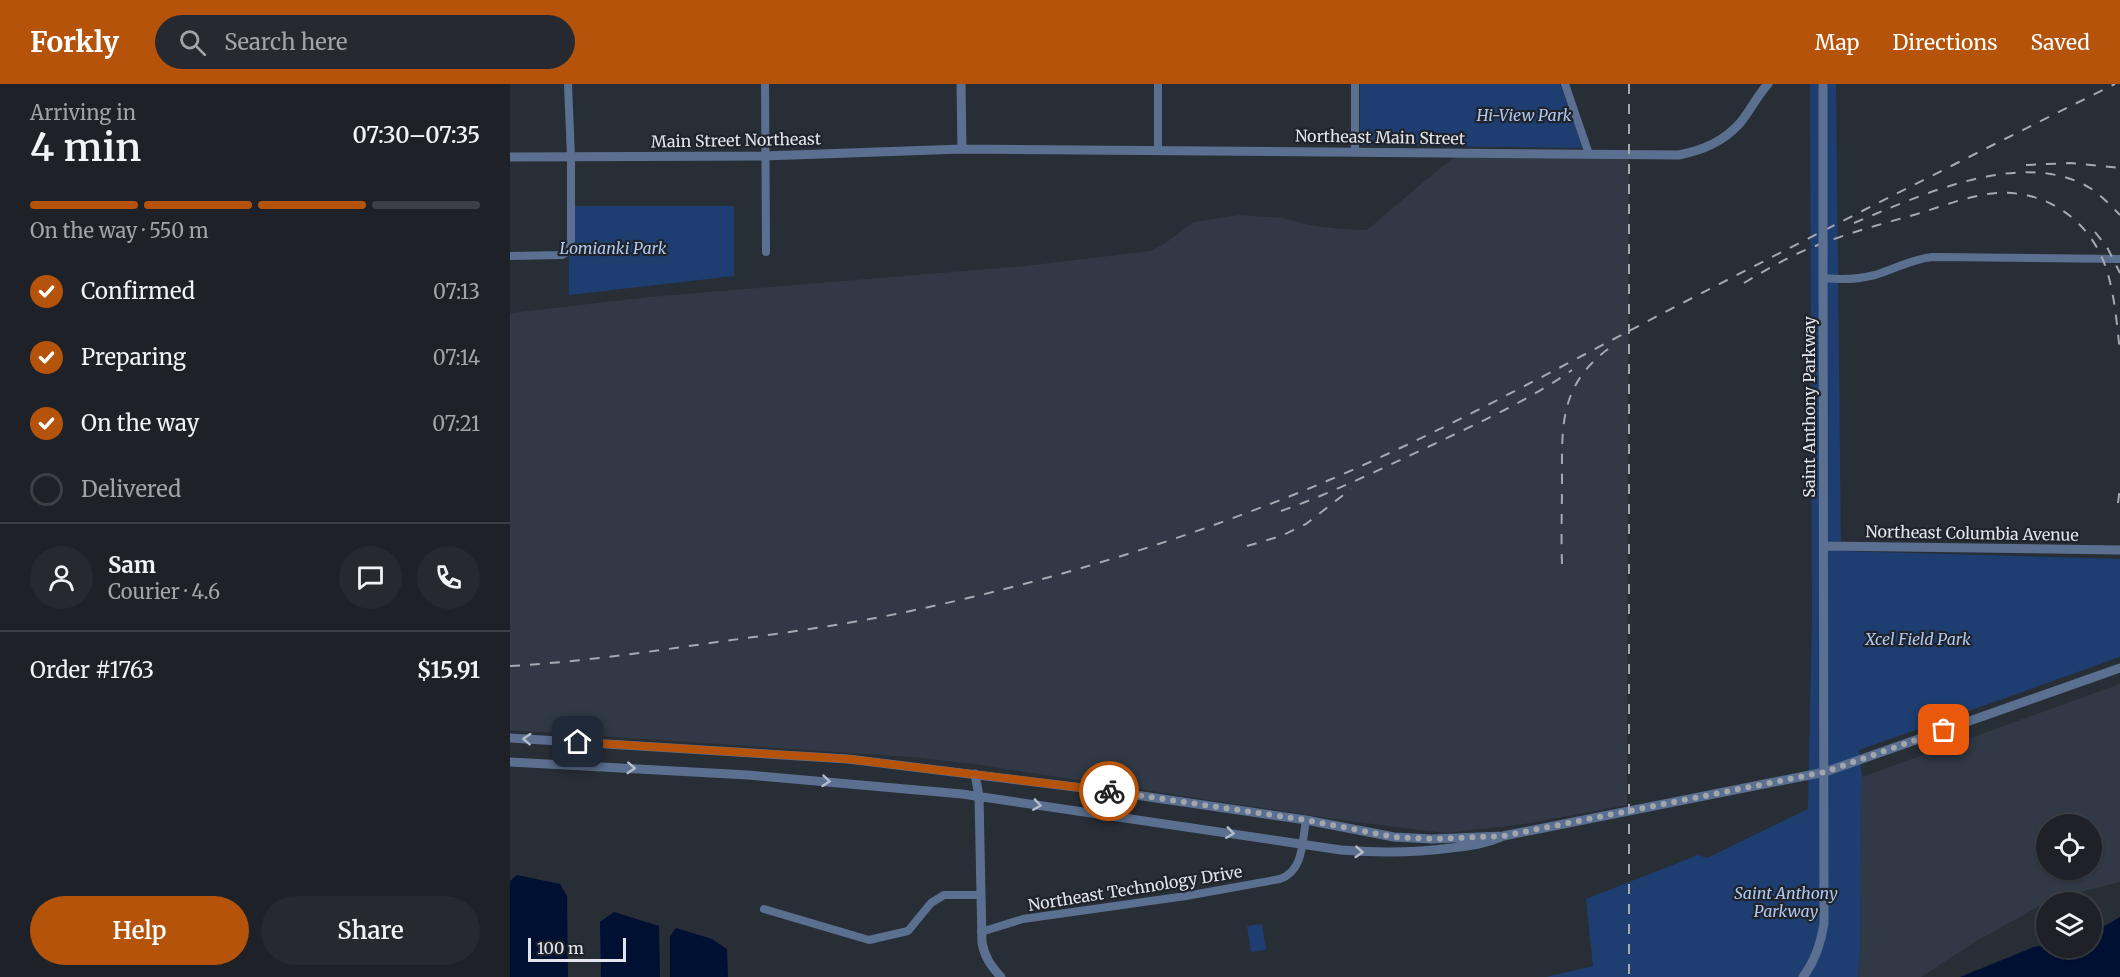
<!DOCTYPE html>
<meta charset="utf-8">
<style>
:root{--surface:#1e2228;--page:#262a30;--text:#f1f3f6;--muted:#a1a4a8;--line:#3c3f45;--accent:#b45309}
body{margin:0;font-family:Merriweather,serif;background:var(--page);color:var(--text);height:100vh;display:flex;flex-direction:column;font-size:22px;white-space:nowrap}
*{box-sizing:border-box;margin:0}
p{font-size:20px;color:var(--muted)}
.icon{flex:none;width:33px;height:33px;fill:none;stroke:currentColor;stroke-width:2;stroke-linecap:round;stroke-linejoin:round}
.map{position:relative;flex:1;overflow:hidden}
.side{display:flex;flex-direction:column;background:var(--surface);width:510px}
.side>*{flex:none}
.tools{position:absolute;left:1526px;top:730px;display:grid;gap:12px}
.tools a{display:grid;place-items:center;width:66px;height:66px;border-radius:50%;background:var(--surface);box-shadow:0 2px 4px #0004,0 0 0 2px var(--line);font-size:30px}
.scale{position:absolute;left:18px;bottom:15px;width:98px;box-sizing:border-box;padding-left:6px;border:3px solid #e2e5eb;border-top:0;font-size:16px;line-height:21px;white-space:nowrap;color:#e2e5eb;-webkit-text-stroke:4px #1f242c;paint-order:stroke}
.pin{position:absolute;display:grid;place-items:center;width:51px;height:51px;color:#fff;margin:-26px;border-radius:12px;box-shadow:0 3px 9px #0006}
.courier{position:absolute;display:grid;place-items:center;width:60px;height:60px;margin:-30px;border:4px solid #b45309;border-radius:50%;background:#fff;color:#222;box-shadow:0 2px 8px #0007}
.head em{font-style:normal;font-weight:600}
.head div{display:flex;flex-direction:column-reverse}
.head{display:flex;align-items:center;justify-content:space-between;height:102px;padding:0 30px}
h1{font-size:39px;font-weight:600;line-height:45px}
.bar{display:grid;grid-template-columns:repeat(4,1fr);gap:9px 6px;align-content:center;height:72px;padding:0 30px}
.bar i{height:8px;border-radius:4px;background:var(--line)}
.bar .active{background:var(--accent)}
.bar p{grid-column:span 4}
.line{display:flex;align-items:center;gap:15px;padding:0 30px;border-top:2px solid var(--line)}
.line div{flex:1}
.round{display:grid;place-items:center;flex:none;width:63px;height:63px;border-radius:32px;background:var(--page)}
ol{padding:0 30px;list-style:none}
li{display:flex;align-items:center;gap:18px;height:66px}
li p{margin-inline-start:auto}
li .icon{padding:6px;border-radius:50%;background:var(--accent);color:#fff;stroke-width:4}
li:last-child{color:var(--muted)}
li i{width:33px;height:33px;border:3px solid var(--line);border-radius:50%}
.button{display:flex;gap:12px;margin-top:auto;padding:12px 30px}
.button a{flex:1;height:69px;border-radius:36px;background:var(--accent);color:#fff;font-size:24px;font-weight:600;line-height:69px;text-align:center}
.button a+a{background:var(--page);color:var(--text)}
header{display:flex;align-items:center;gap:36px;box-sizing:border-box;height:84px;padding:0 30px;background:var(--accent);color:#fff}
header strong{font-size:28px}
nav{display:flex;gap:33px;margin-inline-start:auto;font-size:21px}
.search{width:420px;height:54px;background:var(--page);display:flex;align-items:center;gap:15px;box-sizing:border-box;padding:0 21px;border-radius:33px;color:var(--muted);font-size:22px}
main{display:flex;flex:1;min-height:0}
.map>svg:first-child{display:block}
.built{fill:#303945;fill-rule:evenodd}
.green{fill:#1e3e71}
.water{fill:#001033}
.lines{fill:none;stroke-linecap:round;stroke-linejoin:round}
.minor{stroke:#5b7090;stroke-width:8}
.tertiary{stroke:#5b7090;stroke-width:9}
.rail{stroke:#a5a9b0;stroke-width:2;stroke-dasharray:10 10;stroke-linecap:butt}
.tertiary-bridge{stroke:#5b7090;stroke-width:9}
.oneway{stroke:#b3bccb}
.done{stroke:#a1a5ac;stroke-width:6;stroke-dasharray:0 10.8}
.route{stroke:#b45309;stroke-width:8}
.labels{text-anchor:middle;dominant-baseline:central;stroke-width:4.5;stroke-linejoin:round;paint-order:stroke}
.park-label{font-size:16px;font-style:italic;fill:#afc8ef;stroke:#1f242c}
.street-label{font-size:16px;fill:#e2e5eb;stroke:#1f242c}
</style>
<header>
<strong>Forkly</strong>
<div class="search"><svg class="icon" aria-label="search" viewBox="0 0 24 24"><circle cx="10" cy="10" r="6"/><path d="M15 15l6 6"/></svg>Search here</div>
<nav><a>Map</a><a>Directions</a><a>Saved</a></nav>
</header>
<main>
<section class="side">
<div class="head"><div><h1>4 min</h1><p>Arriving in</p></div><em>07:30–07:35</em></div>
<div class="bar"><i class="active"></i><i class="active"></i><i class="active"></i><i></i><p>On the way · 550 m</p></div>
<ol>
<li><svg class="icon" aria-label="check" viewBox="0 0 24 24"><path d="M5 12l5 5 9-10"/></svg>Confirmed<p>07:13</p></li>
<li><svg class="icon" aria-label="check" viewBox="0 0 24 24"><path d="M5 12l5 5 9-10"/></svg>Preparing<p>07:14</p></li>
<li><svg class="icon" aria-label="check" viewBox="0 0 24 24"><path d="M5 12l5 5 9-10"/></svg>On the way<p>07:21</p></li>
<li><i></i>Delivered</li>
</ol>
<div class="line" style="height:108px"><a class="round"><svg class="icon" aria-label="person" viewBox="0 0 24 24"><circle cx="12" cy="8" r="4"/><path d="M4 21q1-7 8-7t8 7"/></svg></a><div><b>Sam</b><p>Courier · 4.6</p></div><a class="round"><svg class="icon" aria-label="chat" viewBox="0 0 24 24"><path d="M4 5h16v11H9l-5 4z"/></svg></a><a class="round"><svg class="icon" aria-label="phone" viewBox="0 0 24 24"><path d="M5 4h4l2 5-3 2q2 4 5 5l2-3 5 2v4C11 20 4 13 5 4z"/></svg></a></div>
<div class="line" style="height:78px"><div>Order #1763</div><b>$15.91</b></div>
<div class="button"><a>Help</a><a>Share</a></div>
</section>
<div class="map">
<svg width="1610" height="893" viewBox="0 0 1610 893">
<rect width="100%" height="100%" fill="#282e36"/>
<path class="built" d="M 946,72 L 1119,74 L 1117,721 L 1014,740 L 936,749 L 838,737 L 464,680 L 401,673 L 0,646 L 0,229 L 140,213 L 515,182 L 641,167 L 657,158 L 683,138 L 730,131 L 773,134 L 799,141 L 831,145 L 857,146 L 918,94 Z
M 1610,600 L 1610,798 L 1540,816 L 1463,859 L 1411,893 L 1348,893 L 1350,869 L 1352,693 ZM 1536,741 L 1581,741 L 1581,786 L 1536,786 Z"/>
<path class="green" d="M 850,0 L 1050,0 L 1073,64 L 850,61 Z
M 1300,0 L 1326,0 L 1331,467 L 1610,475 L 1610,573 L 1349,666 L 1352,693 L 1350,869 L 1348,893 L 1036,893 L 1083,882 L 1076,815 L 1188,771 L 1197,774 L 1298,725 L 1302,536 Z
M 59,122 L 224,122 L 224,192 L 59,211 Z
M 752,840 L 756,866 L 741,868 L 737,842 Z"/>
<path class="water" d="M 7,791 L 50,800 L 57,812 L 58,893 L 0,893 L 0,797 Z
M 104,828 L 149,842 L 150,893 L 91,893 L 90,838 Z
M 1610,833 L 1610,893 L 1450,893 L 1524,863 L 1536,861 L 1536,864 L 1566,864 L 1569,867 L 1581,864 L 1585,860 L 1586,847 Z
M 166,844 L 202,855 L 217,865 L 218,893 L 160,893 L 160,852 Z"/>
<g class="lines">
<path class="minor" d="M 255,0 L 256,168
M 845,0 L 845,67
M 1055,0 L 1079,70
M 648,66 L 648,0
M 0,172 L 52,171 L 59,167 L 61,156 L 61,73 L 58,0
M 1313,194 C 1330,196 1349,195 1365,191 C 1385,185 1401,175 1423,173 L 1610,175
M 62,681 L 68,658
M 254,825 L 359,856 L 398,847 L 421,819 L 434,811 L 471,811
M 471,848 L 513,835 L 676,812 L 770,795 C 794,787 792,757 796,736"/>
<path class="tertiary" d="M 451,0 L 452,65
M 0,73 L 254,72 L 452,65 L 1169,71 C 1193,66 1213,58 1230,39 C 1240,27 1247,12 1258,0
M 1314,462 L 1610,466
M 0,654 L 338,675 L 598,707 L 796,736 L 884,753 L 922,755 L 993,752 L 1315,688 L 1610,584
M 0,678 L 238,691 L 452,710 L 831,766 C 868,769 904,769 941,764 C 958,762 976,760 991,753
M 465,690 L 469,712 L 472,859 C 475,874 481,882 491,893
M 1293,893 C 1305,877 1311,860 1314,839 L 1313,164"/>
<path class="rail" d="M 1119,0 L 1119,893
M 1516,81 L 1560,79 L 1610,84
M 1344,139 C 1409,112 1512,63 1580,104 C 1591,111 1601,122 1610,131
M 1585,148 L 1597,163 L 1610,189
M 1234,199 C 1256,186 1279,172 1303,163 C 1337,149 1372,140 1407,130 C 1433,122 1460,111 1487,109 C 1538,106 1582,138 1597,187 C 1605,213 1607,242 1610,268
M 1608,419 L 1610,403
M 771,427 C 822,409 871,385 920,362 C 968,339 1018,317 1062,286
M 737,462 L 771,452 L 796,440 L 841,405
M 1052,480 C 1051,453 1052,425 1052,397 C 1052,342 1049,302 1098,265
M 0,582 C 69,578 138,568 207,558 C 266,550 327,542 386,530 C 513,504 639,467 760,420 C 909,363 1046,284 1188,211 C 1326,140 1466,69 1605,0"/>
<path class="tertiary-bridge" d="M 1313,164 L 1313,2"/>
</g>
<defs><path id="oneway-chevron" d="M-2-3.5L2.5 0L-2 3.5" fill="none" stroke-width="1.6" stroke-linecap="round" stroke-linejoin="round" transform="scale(1.5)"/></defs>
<g class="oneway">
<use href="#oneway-chevron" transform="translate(17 655) rotate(-177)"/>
<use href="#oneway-chevron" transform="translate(121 684) rotate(3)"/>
<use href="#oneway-chevron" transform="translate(316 697) rotate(5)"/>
<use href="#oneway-chevron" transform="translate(527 721) rotate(8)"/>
<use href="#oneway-chevron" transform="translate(720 749) rotate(8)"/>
<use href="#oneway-chevron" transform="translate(849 768) rotate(4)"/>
</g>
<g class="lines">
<path class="done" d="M 599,707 L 796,736 L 884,753 L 922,755 L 993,752 L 1315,688 L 1434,646"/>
<path class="route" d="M 68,658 L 338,675 L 599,707"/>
</g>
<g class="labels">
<g class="park-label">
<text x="1014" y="31">Hi-View Park</text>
<text x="103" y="164">Lomianki Park</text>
<text x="1408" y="555">Xcel Field Park</text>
<text x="1276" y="809">Saint Anthony<tspan x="1276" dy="18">Parkway</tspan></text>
</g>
<g class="street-label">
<text transform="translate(870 53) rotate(1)">Northeast Main Street</text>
<text transform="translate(226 56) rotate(-1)">Main Street Northeast</text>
<text transform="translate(1299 323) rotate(-90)">Saint Anthony Parkway</text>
<text transform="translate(1462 449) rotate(1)">Northeast Columbia Avenue</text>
<text transform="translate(625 804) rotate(-9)">Northeast Technology Drive</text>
</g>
</g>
</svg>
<div class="tools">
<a><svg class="icon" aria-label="locate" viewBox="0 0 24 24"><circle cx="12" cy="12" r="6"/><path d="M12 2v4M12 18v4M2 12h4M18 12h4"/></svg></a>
<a><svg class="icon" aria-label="layers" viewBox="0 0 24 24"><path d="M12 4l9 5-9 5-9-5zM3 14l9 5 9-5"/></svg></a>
</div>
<div class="scale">100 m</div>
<div class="pin" style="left:1434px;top:646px;background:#ea580c"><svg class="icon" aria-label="bag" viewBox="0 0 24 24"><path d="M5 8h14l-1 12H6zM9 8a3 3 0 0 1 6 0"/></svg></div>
<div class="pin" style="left:68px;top:658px;background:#1f2937"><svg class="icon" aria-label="home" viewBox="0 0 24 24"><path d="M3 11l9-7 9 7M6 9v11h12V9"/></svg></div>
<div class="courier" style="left:599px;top:707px"><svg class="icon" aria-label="bike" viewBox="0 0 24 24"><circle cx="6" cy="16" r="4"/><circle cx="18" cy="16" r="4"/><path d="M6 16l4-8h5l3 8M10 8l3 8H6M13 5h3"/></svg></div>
</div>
</main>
